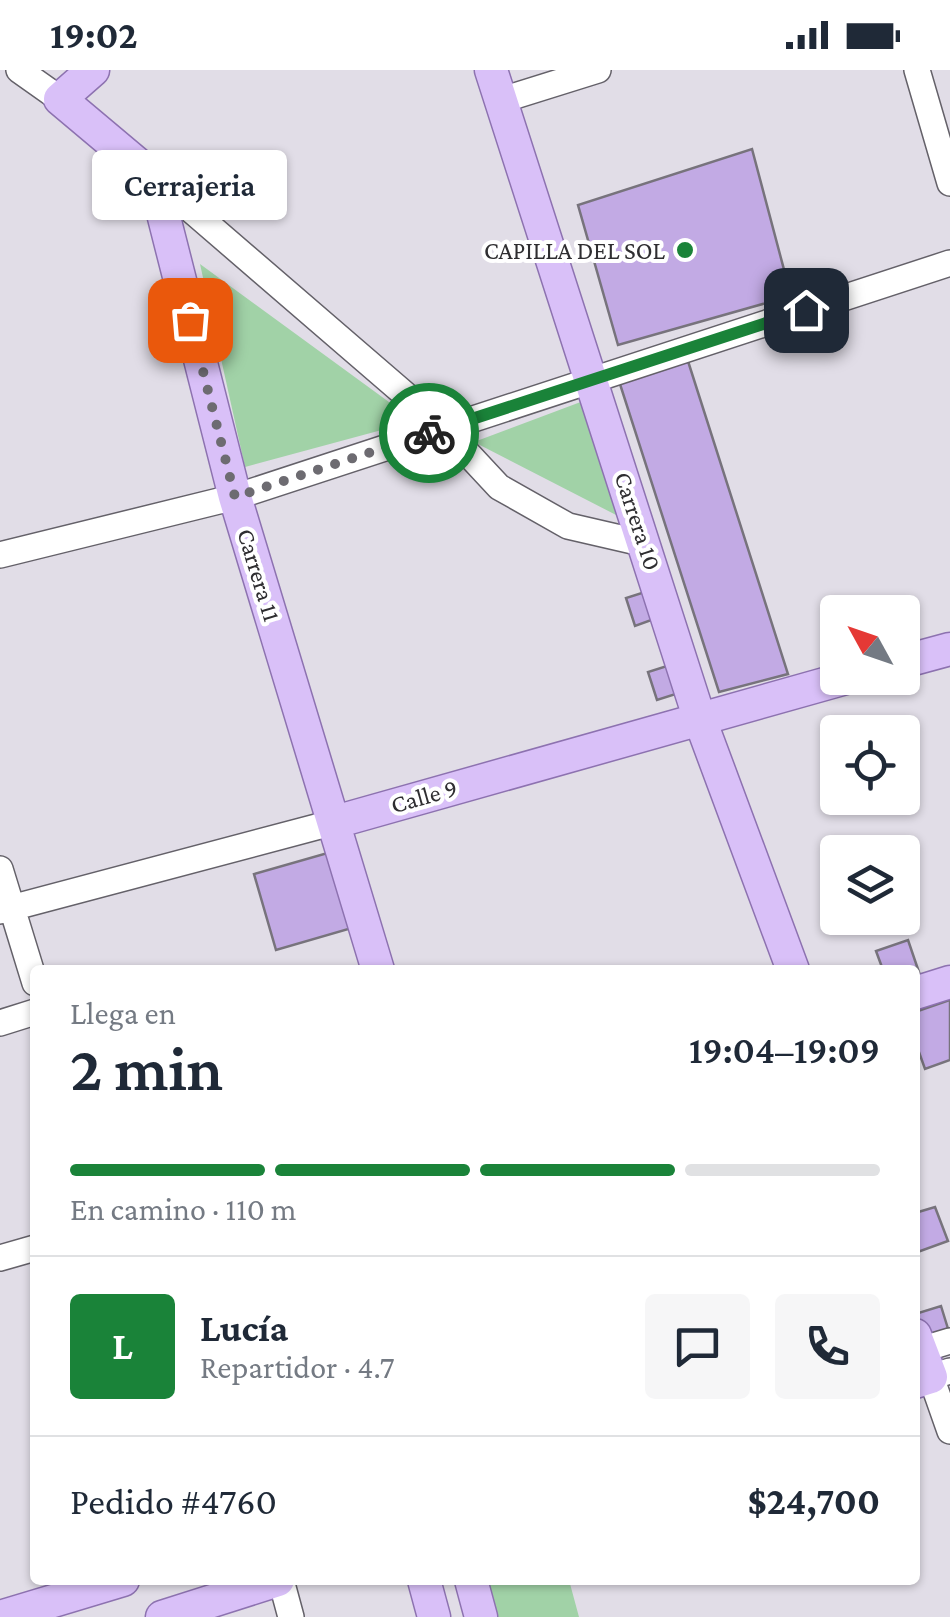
<!DOCTYPE html>
<html lang="es">
<meta charset="utf-8">
<style>
:root{--surface:#fff;--page:#f6f6f7;--text:#1f2937;--muted:#747a83;--line:#e0e1e3;--accent:#1a8339}
body{margin:0;font-family:"Crimson Pro",serif;background:var(--page);color:var(--text);height:100vh;display:flex;flex-direction:column;font-size:38px;white-space:nowrap}
*{box-sizing:border-box;margin:0}
p{font-size:32px;color:var(--muted)}
.icon{flex:none;width:55px;height:55px;fill:none;stroke:currentColor;stroke-width:2;stroke-linecap:round;stroke-linejoin:round}
.map{position:relative;flex:1;overflow:hidden}
.details{position:absolute;left:30px;top:895px;width:890px;height:620px;display:flex;flex-direction:column;background:var(--surface);border-radius:10px;box-shadow:0 2px 8px #0004}
.details>*{flex:none}
.needle{width:65px;rotate:310deg}
.buttons{position:absolute;left:820px;top:525px;display:grid;gap:20px}
.buttons a{display:grid;place-items:center;width:100px;height:100px;border-radius:10px;background:var(--surface);box-shadow:0 2px 8px #0004;font-size:50px}
.pin{position:absolute;display:grid;place-items:center;width:85px;height:85px;color:#fff;margin:-42px;border-radius:20px;box-shadow:0 5px 15px #0006}
.courier{position:absolute;display:grid;place-items:center;width:100px;height:100px;margin:-50px;border:8px solid #1a8339;border-radius:50%;background:#fff;color:#222;box-shadow:0 2px 12px #0007}
.bubble{position:absolute;height:70px;border-radius:10px;background:var(--surface);box-shadow:0 2px 8px #0004;font-size:32px;font-weight:600;line-height:70px;text-align:center}
.overview em{font-style:normal;font-weight:600}
.overview div{display:flex;flex-direction:column-reverse}
.overview{display:flex;align-items:center;justify-content:space-between;height:170px;padding:0 40px}
h1{font-size:65px;font-weight:600;line-height:75px}
.bar{display:grid;grid-template-columns:repeat(4,1fr);gap:15px 10px;align-content:center;height:120px;padding:0 40px}
.bar i{height:12px;border-radius:8px;background:var(--line)}
.bar .selected{background:var(--accent)}
.bar p{grid-column:span 4}
.line{display:flex;align-items:center;gap:25px;padding:0 40px;border-top:2px solid var(--line)}
.line div{flex:1}
.round{display:grid;place-items:center;flex:none;width:105px;height:105px;border-radius:10px;background:var(--page)}
.status{display:flex;justify-content:space-between;align-items:center;height:70px;padding:0 50px;background:var(--surface);direction:ltr}
.status svg{height:28px;fill:currentColor}
.map>svg:first-child{display:block}
.green{fill:#a1d2a7}
.building{fill:#c2aae4;stroke:#77737c;stroke-width:2.5}
.lines{fill:none;stroke-linecap:round;stroke-linejoin:round}
.minor-casing{stroke:#646169;stroke-width:28}
.major-casing{stroke:#8d72b0;stroke-width:35}
.minor{stroke:#fff;stroke-width:25}
.major{stroke:#d9c0f8;stroke-width:32}
.done{stroke:#6d6b71;stroke-width:10;stroke-dasharray:0 18}
.route{stroke:#1a8339;stroke-width:12}
.poi-dot{fill:#1a8339;stroke:#fff;stroke-width:4}
.labels{text-anchor:middle;dominant-baseline:central;stroke-width:8;stroke-linejoin:round;paint-order:stroke}
.poi-label{font-size:25px;fill:#2f2e31;stroke:#fff;text-anchor:end}
.street-label{font-size:25px;fill:#2f2e31;stroke:#fff}
</style>
<div class="status"><b>19:02</b><svg viewBox="0 0 49 12"><path d="M0 12V9h3v3zM5 12V6h3v6zM10 12V3h3v9zM15 12V0h3v12zM26 1h20v11H26zM47 4h2v5h-2z"/></svg></div>
<div class="map">
<svg width="950" height="1547" viewBox="0 0 950 1547">
<rect width="100%" height="100%" fill="#e1dde7"/>
<path class="green" d="M 200,194 L 415,351 L 245,397 Z
M 586,330 L 620,447 L 474,372 Z
M 476,1510 L 569,1510 L 579,1547 L 487,1547 Z"/>
<path class="building" d="M 752,79 L 791,226 L 618,275 L 578,135 Z
M 687,288 L 788,604 L 719,622 L 619,311 Z
M 648,521 L 657,548 L 635,556 L 626,528 Z
M 670,595 L 679,623 L 657,630 L 648,602 Z
M 331,782 L 352,858 L 276,880 L 254,804 Z
M 908,870 L 922,911 L 915,914 L 915,900 L 883,900 L 876,881 Z
M 950,930 L 950,990 L 925,999 L 915,971 L 915,942 Z
M 935,1137 L 948,1171 L 915,1183 L 915,1143 Z
M 941,1236 L 949,1262 L 922,1270 L 915,1244 Z"/>
<g class="lines">
<defs>
<path id="minor" d="M 19,0 L 60,29
M 917,0 L 950,113
M 502,30 L 598,0
M 154,108 L 444,358 L 499,417 L 568,456 L 646,474
M 0,485 L 235,427 L 950,193
M 0,799 L 35,913
M 0,841 L 335,752
M 0,953 L 35,942
M 0,1188 L 35,1178
M 920,1280 L 950,1271
M 950,1301 L 931,1307 L 950,1361
M 281,1510 L 291,1547"/>
<path id="major" d="M 93,0 L 60,29 L 154,108 L 235,427 L 378,900
M 491,0 L 699,647 L 793,900
M 902,592 L 950,579
M 335,752 L 846,608
M 915,923 L 950,912
M 915,1265 L 931,1307 L 915,1312
M 424,1510 L 434,1547
M 471,1510 L 481,1547
M 0,1547 L 123,1510
M 162,1547 L 278,1510"/>
</defs>
<use href="#minor" class="minor-casing"/>
<use href="#major" class="major-casing"/>
<use href="#minor" class="minor"/>
<use href="#major" class="major"/>
</g>
<g class="lines">
<path class="done" d="M 190,250 L 235,427 L 429,363"/>
<path class="route" d="M 429,363 L 806,240"/>
</g>
<circle class="poi-dot" cx="685" cy="180" r="10"/>
<g class="labels">
<g class="poi-label">
<text x="665" y="180">CAPILLA DEL SOL</text>
</g>
<g class="street-label">
<text transform="translate(638 451) rotate(72)">Carrera 10</text>
<text transform="translate(259 505) rotate(73)">Carrera 11</text>
<text transform="translate(424 726) rotate(-16)">Calle 9</text>
</g>
</g>
</svg>
<div class="buttons">
<a><svg class="needle" viewBox="-14 -14 28 28"><path d="M0-13l5 13h-10z" fill="#e53935"/><path d="M0 13l5-13h-10z" fill="#747a83"/></svg></a>
<a><svg class="icon" aria-label="locate" viewBox="0 0 24 24"><circle cx="12" cy="12" r="6"/><path d="M12 2v4M12 18v4M2 12h4M18 12h4"/></svg></a>
<a><svg class="icon" aria-label="layers" viewBox="0 0 24 24"><path d="M12 4l9 5-9 5-9-5zM3 14l9 5 9-5"/></svg></a>
</div>
<div class="pin" style="left:190px;top:250px;background:#ea580c"><svg class="icon" aria-label="bag" viewBox="0 0 24 24"><path d="M5 8h14l-1 12H6zM9 8a3 3 0 0 1 6 0"/></svg></div>
<div class="pin" style="left:806px;top:240px;background:#1f2937"><svg class="icon" aria-label="home" viewBox="0 0 24 24"><path d="M3 11l9-7 9 7M6 9v11h12V9"/></svg></div>
<div class="courier" style="left:429px;top:363px"><svg class="icon" aria-label="bike" viewBox="0 0 24 24"><circle cx="6" cy="16" r="4"/><circle cx="18" cy="16" r="4"/><path d="M6 16l4-8h5l3 8M10 8l3 8H6M13 5h3"/></svg></div>
<div class="bubble" style="left:92px;top:80px;width:195px">Cerrajeria</div>
<section class="details">
<div class="overview"><div><h1>2 min</h1><p>Llega en</p></div><em>19:04–19:09</em></div>
<div class="bar"><i class="selected"></i><i class="selected"></i><i class="selected"></i><i></i><p>En camino · 110 m</p></div>
<div class="line" style="height:180px"><b class="round" style="background:var(--accent);color:#fff">L</b><div><b>Lucía</b><p>Repartidor · 4.7</p></div><a class="round"><svg class="icon" aria-label="chat" viewBox="0 0 24 24"><path d="M4 5h16v11H9l-5 4z"/></svg></a><a class="round"><svg class="icon" aria-label="phone" viewBox="0 0 24 24"><path d="M5 4h4l2 5-3 2q2 4 5 5l2-3 5 2v4C11 20 4 13 5 4z"/></svg></a></div>
<div class="line" style="height:130px"><div>Pedido #4760</div><b>$24,700</b></div>
</section>
</div>
